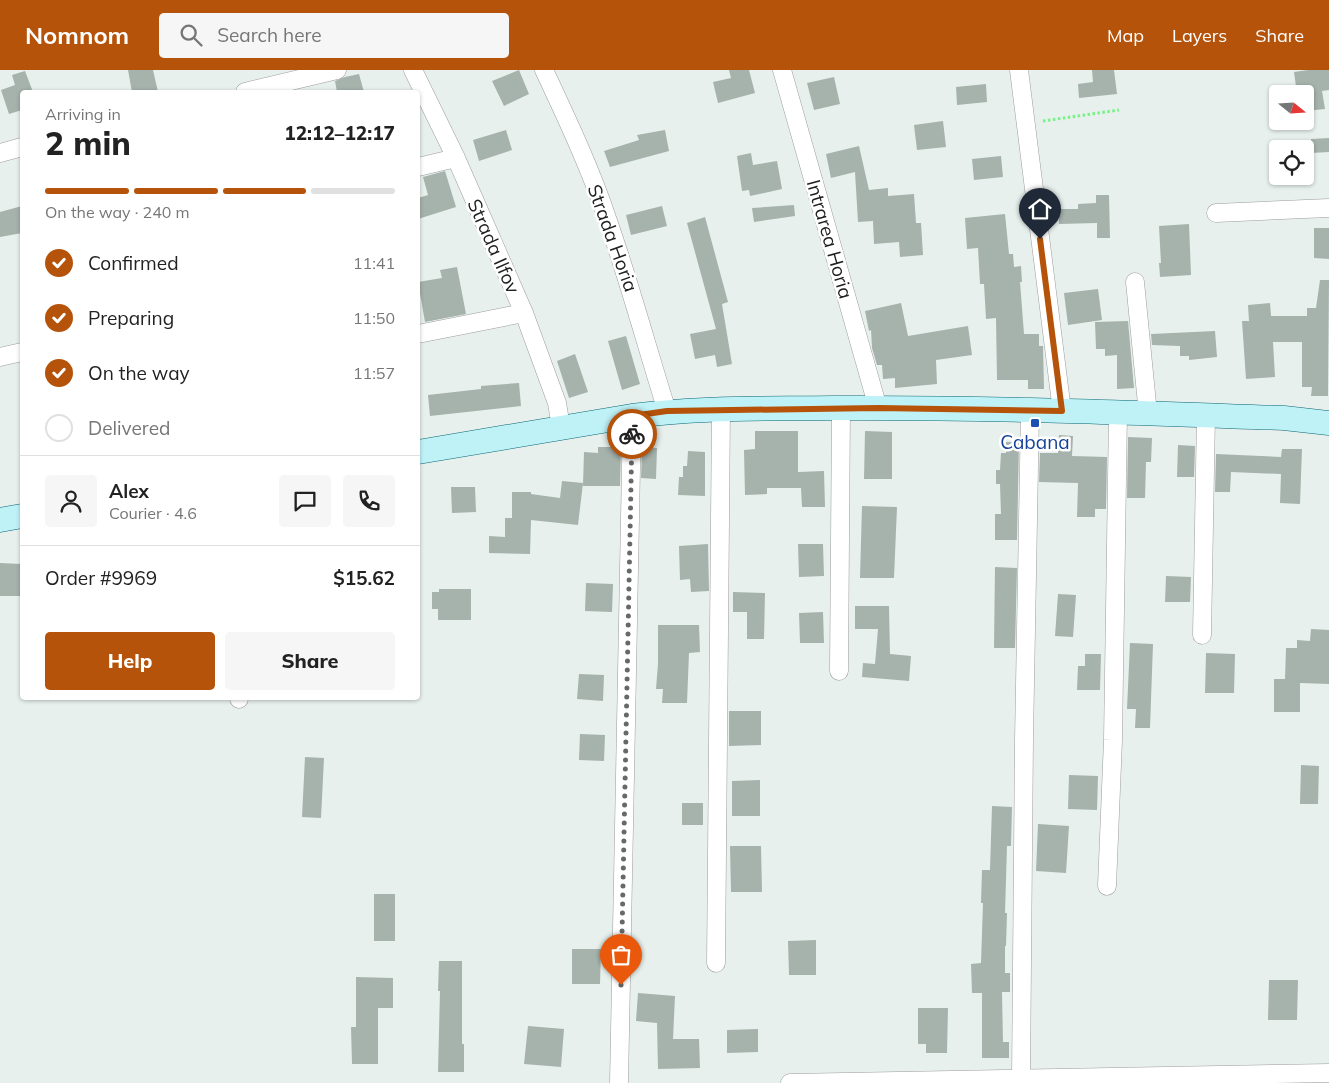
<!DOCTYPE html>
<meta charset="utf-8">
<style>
:root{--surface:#fff;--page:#f6f6f6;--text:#222;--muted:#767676;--line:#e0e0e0;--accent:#b45309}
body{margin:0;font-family:Mulish,sans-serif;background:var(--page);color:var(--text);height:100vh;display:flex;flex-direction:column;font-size:19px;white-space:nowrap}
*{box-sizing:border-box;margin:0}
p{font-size:16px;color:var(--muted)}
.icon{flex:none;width:28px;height:28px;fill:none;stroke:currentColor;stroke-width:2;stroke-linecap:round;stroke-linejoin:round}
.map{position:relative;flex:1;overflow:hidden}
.drawer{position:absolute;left:20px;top:20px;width:400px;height:610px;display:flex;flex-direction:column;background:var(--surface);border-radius:5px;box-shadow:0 1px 4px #0004}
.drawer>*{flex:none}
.needle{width:32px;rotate:108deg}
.controls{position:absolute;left:1269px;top:15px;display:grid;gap:10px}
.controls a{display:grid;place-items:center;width:45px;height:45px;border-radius:5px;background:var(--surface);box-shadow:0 1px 4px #0004;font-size:25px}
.pin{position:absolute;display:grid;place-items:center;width:42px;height:42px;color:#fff;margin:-51px -21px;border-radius:50% 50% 50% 0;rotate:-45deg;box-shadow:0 0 5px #0007}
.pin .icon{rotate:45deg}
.courier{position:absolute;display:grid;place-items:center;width:50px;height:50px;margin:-25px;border:4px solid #b45309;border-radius:50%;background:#fff;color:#222;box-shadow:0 1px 6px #0007}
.head em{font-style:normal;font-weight:800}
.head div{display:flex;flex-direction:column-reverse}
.head{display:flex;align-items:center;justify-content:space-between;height:85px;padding:0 25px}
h1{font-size:32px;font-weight:800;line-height:38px}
.bar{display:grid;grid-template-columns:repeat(4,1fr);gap:8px 5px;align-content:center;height:60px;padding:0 25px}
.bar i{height:6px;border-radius:4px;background:var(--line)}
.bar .active{background:var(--accent)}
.bar p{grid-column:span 4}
.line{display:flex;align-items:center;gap:12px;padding:0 25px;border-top:1px solid var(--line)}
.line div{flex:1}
.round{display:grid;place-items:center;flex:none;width:52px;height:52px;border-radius:5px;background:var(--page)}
ol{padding:0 25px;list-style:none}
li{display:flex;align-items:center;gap:15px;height:55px}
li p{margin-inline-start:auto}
li .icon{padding:5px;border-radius:50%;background:var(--accent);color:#fff;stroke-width:4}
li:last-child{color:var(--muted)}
li i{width:28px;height:28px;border:2px solid var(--line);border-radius:50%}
.button{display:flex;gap:10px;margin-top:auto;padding:10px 25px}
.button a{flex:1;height:58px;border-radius:5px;background:var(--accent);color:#fff;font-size:20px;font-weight:800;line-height:58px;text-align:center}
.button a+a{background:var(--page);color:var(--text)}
header{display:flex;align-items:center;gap:30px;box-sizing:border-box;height:70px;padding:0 25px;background:var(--accent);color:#fff}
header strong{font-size:24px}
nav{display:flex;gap:28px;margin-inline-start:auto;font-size:18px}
.search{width:350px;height:45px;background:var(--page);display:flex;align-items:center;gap:12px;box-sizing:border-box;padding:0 18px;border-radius:5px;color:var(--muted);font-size:19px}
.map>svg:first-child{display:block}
.building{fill:#a6b2ac}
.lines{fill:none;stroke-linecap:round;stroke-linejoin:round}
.minor-casing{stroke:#9d9d9d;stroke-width:19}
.secondary-casing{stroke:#0b6674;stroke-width:25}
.path{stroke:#76f386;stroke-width:3;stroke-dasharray:2.5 2.5;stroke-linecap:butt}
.minor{stroke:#fff;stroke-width:18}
.secondary{stroke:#bff2f7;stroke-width:24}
.done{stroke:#666968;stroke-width:5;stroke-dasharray:0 9}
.route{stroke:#b45309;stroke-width:6}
.transit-dot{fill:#1a4fb4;stroke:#fff;stroke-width:2}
.labels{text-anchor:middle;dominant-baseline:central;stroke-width:5;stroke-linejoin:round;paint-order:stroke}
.street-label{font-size:19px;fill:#202020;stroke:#fff}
.transit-label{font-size:19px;fill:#164399;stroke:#fff}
</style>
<header>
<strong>Nomnom</strong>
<div class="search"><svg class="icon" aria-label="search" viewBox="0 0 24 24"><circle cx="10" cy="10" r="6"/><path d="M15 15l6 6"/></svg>Search here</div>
<nav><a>Map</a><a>Layers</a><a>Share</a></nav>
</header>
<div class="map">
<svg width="1329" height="1013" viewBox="0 0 1329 1013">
<rect width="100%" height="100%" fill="#e7f0ed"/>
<path class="building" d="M 128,0 L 153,0 L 158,22 L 132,22 Z
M 519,0 L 529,24 L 504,36 L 492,11 Z
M 729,0 L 749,0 L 755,23 L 718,33 L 713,12 L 731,8 Z
M 1092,0 L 1114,0 L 1117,24 L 1079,28 L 1078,14 L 1093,12 Z
M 1308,0 L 1329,0 L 1329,20 L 1322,21 L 1325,39 L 1305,41 L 1305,24 L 1297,24 L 1294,2 Z
M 25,1 L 33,22 L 22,22 L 22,40 L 9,44 L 1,20 L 15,15 L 12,5 Z
M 359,4 L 364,22 L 337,22 L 335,11 L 345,7 Z
M 834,7 L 840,34 L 814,40 L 807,13 Z
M 986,14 L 987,32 L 957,35 L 956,17 Z
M 943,51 L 946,77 L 917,80 L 914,55 Z
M 506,60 L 512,80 L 479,91 L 473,70 Z
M 665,60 L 669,81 L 610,97 L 604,81 L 639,70 L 637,65 Z
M 1329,68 L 1329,82 L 1311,83 L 1311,69 Z
M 859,76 L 869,120 L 888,118 L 888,126 L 914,124 L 916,153 L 921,153 L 923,185 L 900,187 L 899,172 L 874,174 L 873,151 L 858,152 L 855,102 L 831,108 L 826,84 Z
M 751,83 L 753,95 L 777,91 L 782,119 L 750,126 L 749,120 L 742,121 L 737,86 Z
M 1001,86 L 1003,107 L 974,110 L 972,89 Z
M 445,101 L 456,137 L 418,149 L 418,128 L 428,125 L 423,107 Z
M 1096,125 L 1109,125 L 1110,168 L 1097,168 L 1097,153 L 1059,154 L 1058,139 L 1078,139 L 1078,134 L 1096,133 Z
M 794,135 L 795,146 L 754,152 L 752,138 Z
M 22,136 L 22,163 L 0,167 L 0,142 Z
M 662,136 L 667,156 L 631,165 L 626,145 Z
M 1005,144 L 1009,184 L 1013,184 L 1014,197 L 1021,196 L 1022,212 L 1020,212 L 1024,264 L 1039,264 L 1039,276 L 1043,276 L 1044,319 L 1028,319 L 1028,310 L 997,310 L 996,248 L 986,249 L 984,214 L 980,214 L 978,178 L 967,179 L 965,148 Z
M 705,147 L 728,232 L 722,234 L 732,294 L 717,297 L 715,285 L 695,289 L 690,264 L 716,259 L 687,153 Z
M 1189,154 L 1191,205 L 1160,207 L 1159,193 L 1161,193 L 1159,156 Z
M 1314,158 L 1329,158 L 1329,189 L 1314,188 Z
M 457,197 L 466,244 L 425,252 L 418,212 L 442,208 L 440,200 Z
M 1320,210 L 1329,210 L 1328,326 L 1311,326 L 1312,317 L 1302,317 L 1302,272 L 1273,272 L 1275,307 L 1246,309 L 1242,251 L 1249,251 L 1248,235 L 1270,233 L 1271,246 L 1307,246 L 1307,238 L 1316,238 Z
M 1098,219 L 1102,250 L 1068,255 L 1064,223 Z
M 901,233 L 908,266 L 968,256 L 972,285 L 936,290 L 937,314 L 895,318 L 895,308 L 883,309 L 882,295 L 877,295 L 872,278 L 871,260 L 869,261 L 865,241 Z
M 1128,251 L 1134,318 L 1117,319 L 1117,285 L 1105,286 L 1105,279 L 1096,279 L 1095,252 Z
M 1215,261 L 1217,287 L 1189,290 L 1189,286 L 1180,286 L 1180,276 L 1152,275 L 1151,264 Z
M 626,266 L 640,314 L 622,320 L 608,271 Z
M 575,284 L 588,322 L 569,328 L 557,291 Z
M 519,313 L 521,336 L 430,346 L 428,325 L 481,319 L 481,316 Z
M 755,361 L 798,361 L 798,402 L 824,401 L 825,437 L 802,437 L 801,418 L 767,418 L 767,424 L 745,425 L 744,380 L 755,379 Z
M 865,361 L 892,362 L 892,409 L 864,409 Z
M 1059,365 L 1073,366 L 1072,386 L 1107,387 L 1106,439 L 1095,439 L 1095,447 L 1077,447 L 1078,413 L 1039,412 L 1040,383 L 1058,383 Z
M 1128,367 L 1152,368 L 1151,392 L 1146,392 L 1145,428 L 1127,428 Z
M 1006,372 L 1019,372 L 1017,470 L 995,470 L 995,444 L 1001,444 L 1000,414 L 996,414 L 996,400 L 1000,400 L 1001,383 L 1006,383 Z
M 1178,375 L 1195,376 L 1194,407 L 1177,407 Z
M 598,377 L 621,377 L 620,416 L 583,416 L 584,382 L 598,383 Z
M 642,377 L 657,378 L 656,409 L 641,408 Z
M 1282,379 L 1302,379 L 1300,434 L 1280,433 L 1281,404 L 1231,402 L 1230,422 L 1215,422 L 1216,384 L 1281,387 Z
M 688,381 L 705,382 L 705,426 L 678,425 L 679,407 L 683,407 L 683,396 L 687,396 Z
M 562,411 L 583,413 L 578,455 L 531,450 L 530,484 L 489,483 L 489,466 L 505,467 L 505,448 L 512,448 L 512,422 L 531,422 L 531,424 L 560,428 Z
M 451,417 L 475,417 L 476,442 L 452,443 Z
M 862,436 L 897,437 L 894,508 L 860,508 Z
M 708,474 L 709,521 L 691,522 L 690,509 L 680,510 L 679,476 Z
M 798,474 L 823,474 L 824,506 L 799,507 Z
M 0,493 L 21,494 L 20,526 L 0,526 Z
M 995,497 L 1017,498 L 1015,578 L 994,578 Z
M 1166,506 L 1191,507 L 1190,532 L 1165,532 Z
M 586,513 L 613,514 L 612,542 L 585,541 Z
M 439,519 L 471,519 L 471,550 L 438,550 L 438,539 L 432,539 L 432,522 L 439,522 Z
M 733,522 L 765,523 L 764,569 L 747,569 L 747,542 L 733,542 Z
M 1058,524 L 1076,525 L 1073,567 L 1055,566 Z
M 855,536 L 889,536 L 890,584 L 911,586 L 909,611 L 862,607 L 863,593 L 875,594 L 878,559 L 855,559 Z
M 823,542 L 824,573 L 800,573 L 799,543 Z
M 658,555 L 699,555 L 700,582 L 689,583 L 687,633 L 662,633 L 663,619 L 656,619 L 658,594 Z
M 1311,559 L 1329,560 L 1329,614 L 1300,613 L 1300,642 L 1274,642 L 1274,609 L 1285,609 L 1286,578 L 1297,578 L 1297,570 L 1310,571 Z
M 1130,573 L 1153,574 L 1150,658 L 1135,658 L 1136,639 L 1127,639 Z
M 1206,583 L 1235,584 L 1234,623 L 1205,623 Z
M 1085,584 L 1101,584 L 1100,620 L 1077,620 L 1078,596 L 1085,596 Z
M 579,604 L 604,605 L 603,631 L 577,629 Z
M 729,641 L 761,641 L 761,675 L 729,676 Z
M 580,664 L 605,665 L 604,691 L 579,690 Z
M 305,687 L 324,688 L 321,748 L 302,747 Z
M 1301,695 L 1319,696 L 1318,734 L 1300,734 Z
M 1069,705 L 1098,706 L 1097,740 L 1068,739 Z
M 760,710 L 760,746 L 732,746 L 732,711 Z
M 682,733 L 703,733 L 703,755 L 682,755 Z
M 992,736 L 1012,737 L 1011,776 L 1007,776 L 1005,843 L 1007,843 L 1006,876 L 1005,876 L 1005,903 L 1010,903 L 1010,922 L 1002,922 L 1003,972 L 1009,972 L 1009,988 L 982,988 L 982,923 L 972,923 L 971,894 L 981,893 L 983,833 L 981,833 L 982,800 L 990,800 Z
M 1038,754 L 1069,756 L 1066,803 L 1036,801 Z
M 730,776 L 761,776 L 762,822 L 731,822 Z
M 374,824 L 395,824 L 395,871 L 374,871 Z
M 816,870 L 816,905 L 789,905 L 788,871 Z
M 572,879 L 601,879 L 600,914 L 572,914 Z
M 439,891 L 462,891 L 462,974 L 464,974 L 464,1002 L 438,1002 L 440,921 L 438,921 Z
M 356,907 L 393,908 L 393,938 L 378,938 L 378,994 L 352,994 L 351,957 L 356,957 Z
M 1269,910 L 1298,910 L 1297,950 L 1268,950 Z
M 638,923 L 675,926 L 673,969 L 699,969 L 700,998 L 658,999 L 657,953 L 636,951 Z
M 918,938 L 948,938 L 947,983 L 926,983 L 926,974 L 918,974 Z
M 528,956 L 564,959 L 561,997 L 524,994 Z
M 758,959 L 758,982 L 727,983 L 727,960 Z"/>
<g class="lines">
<defs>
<path id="minor" d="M 413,0 L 456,88 L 524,243 L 557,333 L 561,357
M 544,0 C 567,49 591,100 608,151 C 630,214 647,278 667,341
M 782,0 L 878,338
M 1019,0 L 1062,341
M 245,22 L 337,0
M 0,83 L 22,77
M 418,97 L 456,88
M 1216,143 L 1329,138
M 1135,212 L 1148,344
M 418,264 L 524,243
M 0,287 L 22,282
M 1202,565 L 1206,345
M 839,601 L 841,338
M 239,629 L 239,628
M 1107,816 L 1113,670 L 1118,343
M 716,893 L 721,339
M 1021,1008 L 1024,669 L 1030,341
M 619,1013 L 632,346
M 790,1013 L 1329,1003"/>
<path id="secondary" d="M 418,382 L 632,346 C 699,337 766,339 833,338 C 983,337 1134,343 1284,348 L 1329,353
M 0,450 L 22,446"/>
</defs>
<use href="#minor" class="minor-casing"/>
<use href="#secondary" class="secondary-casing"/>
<path class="path" d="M 1043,51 L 1119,40"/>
<use href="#minor" class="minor"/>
<use href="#secondary" class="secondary"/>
</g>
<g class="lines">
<path class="done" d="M 621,915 L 632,364"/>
<path class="route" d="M 632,364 L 632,346 L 667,341 L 878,338 L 1062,341 L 1040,169"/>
</g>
<rect class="transit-dot" x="1030" y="348" width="10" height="10" rx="2.5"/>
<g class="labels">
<g class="street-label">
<text transform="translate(613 168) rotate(70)">Strada Horia</text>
<text transform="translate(830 169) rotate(74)">Intrarea Horia</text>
<text transform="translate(494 176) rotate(66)">Strada Ilfov</text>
</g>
<g class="transit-label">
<text x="1035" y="372">Cabana</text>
</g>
</g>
</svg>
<div class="controls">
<a><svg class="needle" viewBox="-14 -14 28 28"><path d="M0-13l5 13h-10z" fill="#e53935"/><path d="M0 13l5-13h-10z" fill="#767676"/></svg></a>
<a><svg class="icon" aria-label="locate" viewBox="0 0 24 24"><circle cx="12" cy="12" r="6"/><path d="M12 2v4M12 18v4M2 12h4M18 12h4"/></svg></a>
</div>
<div class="pin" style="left:621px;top:915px;background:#ea580c"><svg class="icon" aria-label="bag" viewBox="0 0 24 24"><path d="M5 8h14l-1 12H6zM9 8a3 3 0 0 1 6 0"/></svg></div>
<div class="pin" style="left:1040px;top:169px;background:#1f2937"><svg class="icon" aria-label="home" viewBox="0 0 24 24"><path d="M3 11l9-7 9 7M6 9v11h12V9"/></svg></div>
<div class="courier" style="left:632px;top:364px"><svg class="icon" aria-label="bike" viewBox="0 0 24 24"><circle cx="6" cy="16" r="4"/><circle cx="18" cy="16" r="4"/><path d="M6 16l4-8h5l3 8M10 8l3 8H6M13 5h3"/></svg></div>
<section class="drawer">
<div class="head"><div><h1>2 min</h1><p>Arriving in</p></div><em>12:12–12:17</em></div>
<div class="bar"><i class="active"></i><i class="active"></i><i class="active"></i><i></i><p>On the way · 240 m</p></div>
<ol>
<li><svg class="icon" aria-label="check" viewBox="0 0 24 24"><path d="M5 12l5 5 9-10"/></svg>Confirmed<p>11:41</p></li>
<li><svg class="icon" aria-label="check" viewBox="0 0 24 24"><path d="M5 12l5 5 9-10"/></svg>Preparing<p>11:50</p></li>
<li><svg class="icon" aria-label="check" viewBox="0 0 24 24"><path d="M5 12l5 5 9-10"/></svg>On the way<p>11:57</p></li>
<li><i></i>Delivered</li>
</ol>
<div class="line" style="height:90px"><a class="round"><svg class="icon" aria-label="person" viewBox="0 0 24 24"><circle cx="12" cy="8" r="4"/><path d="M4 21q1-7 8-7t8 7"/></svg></a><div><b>Alex</b><p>Courier · 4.6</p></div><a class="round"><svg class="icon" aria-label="chat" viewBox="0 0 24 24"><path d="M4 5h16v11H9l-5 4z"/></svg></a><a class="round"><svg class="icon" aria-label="phone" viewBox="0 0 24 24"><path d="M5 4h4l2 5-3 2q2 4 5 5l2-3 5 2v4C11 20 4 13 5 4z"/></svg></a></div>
<div class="line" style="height:65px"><div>Order #9969</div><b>$15.62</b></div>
<div class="button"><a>Help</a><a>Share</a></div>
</section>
</div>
